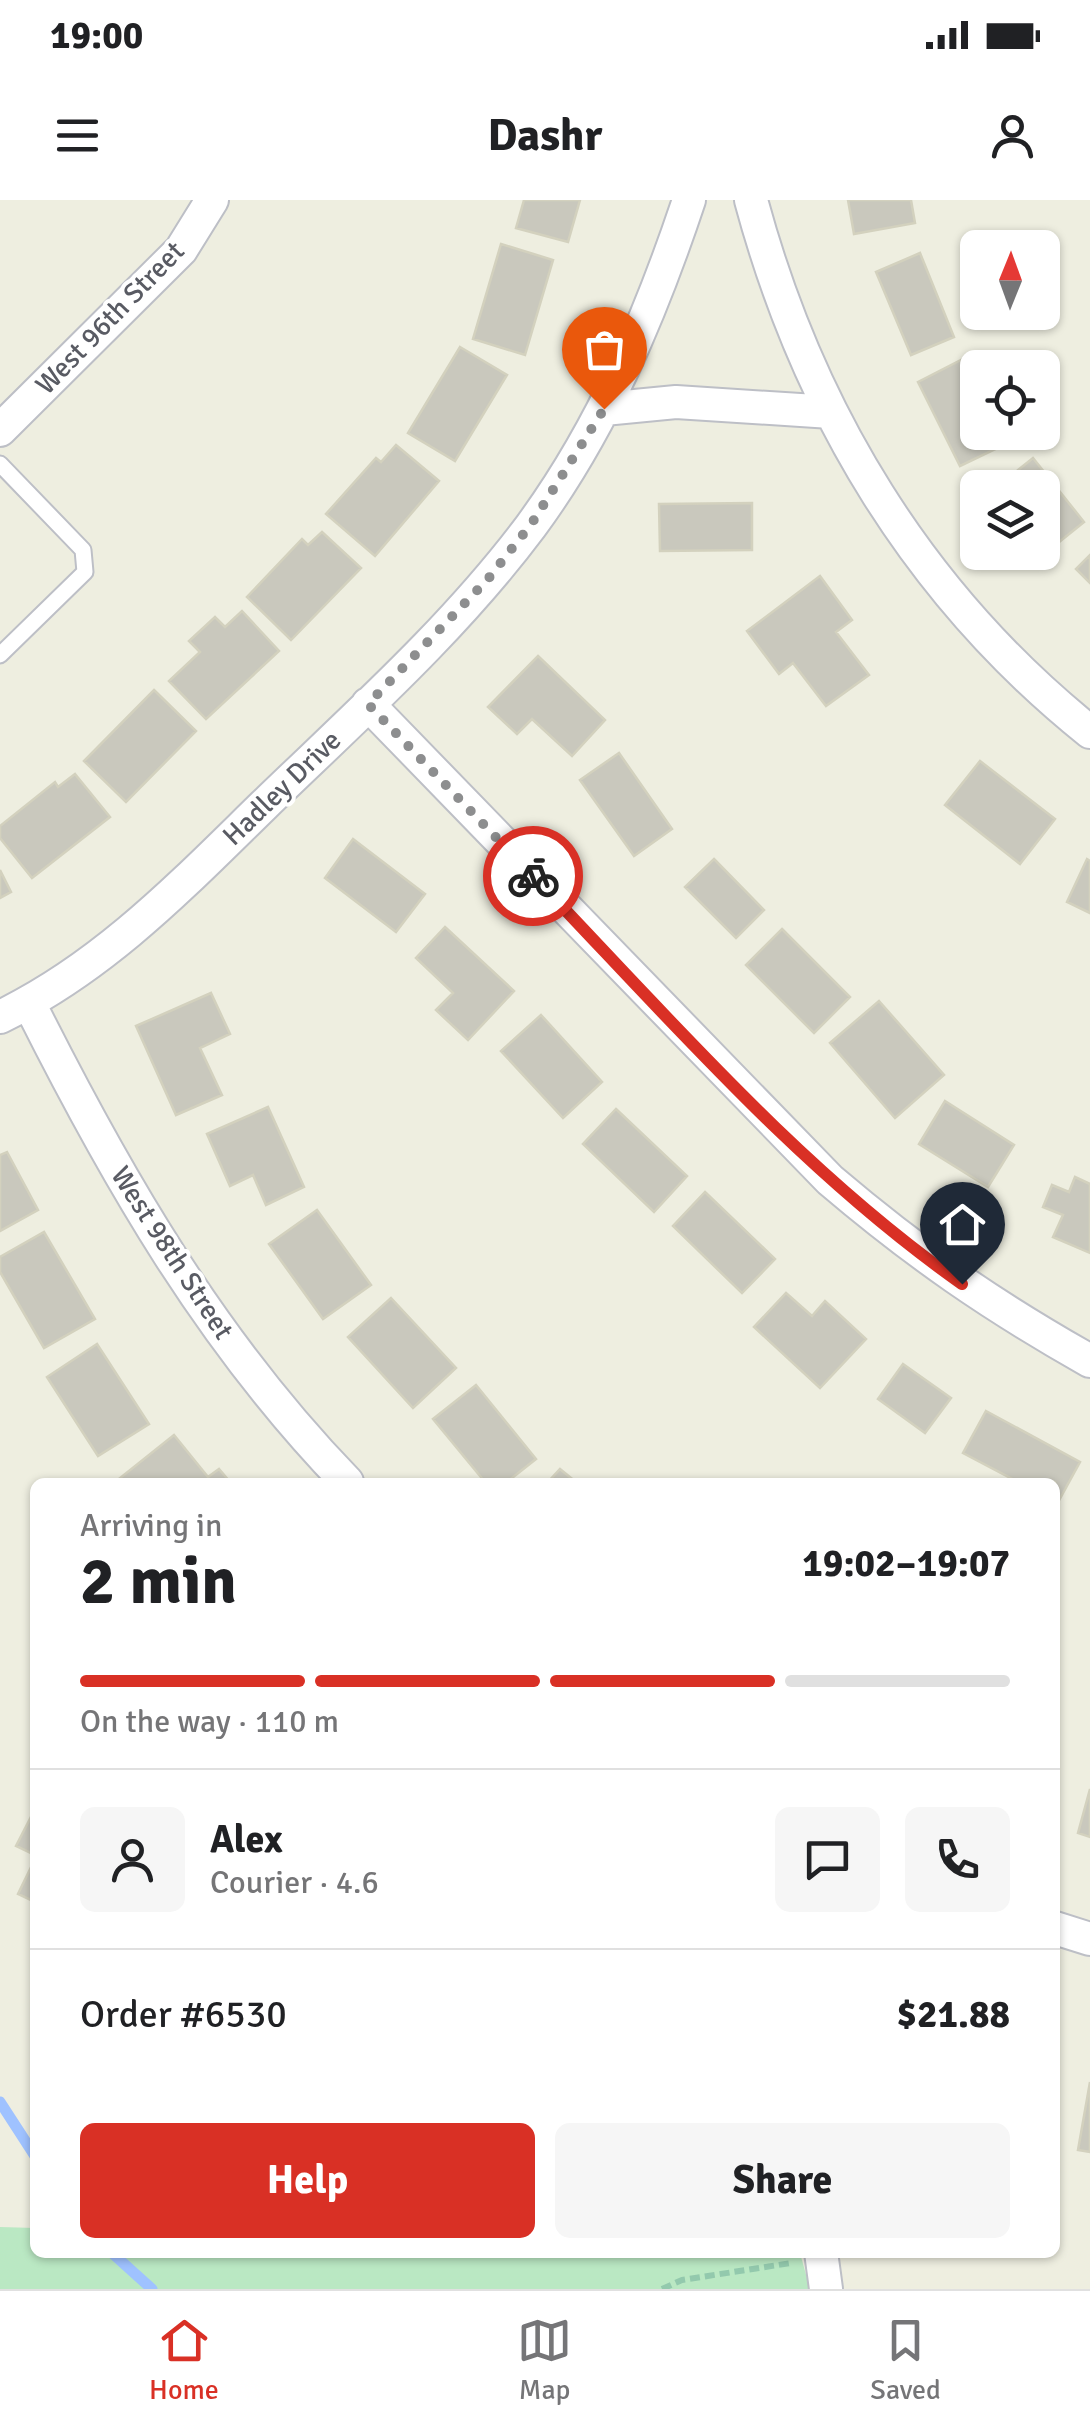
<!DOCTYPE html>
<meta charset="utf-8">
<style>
:root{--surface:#fff;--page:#f6f6f6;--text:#202124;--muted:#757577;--line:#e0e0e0;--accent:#d93025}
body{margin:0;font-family:Signika,sans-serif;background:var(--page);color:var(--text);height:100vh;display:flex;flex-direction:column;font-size:38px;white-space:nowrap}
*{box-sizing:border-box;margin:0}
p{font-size:32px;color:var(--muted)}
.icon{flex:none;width:55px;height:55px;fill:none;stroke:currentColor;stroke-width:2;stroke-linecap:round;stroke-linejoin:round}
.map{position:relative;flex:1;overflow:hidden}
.sheet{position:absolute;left:30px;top:1278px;width:1030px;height:780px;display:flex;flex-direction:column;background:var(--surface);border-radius:15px;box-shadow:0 2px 8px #0004}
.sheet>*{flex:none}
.needle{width:65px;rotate:1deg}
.fabs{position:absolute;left:960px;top:30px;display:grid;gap:20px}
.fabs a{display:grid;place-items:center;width:100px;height:100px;border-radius:15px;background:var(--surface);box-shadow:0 2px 8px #0004;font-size:50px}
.pin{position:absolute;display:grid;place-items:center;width:85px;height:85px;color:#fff;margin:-102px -42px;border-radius:50% 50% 50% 0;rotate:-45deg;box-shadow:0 0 10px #0007}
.pin .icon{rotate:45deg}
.courier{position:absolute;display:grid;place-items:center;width:100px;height:100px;margin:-50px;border:8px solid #d93025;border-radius:50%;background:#fff;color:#222;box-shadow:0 2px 12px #0007}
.summary em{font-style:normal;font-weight:700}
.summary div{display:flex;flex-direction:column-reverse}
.summary{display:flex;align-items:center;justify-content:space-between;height:170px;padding:0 50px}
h1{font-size:65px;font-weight:700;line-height:75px}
.bar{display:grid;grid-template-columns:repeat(4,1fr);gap:15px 10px;align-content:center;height:120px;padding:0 50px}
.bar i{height:12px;border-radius:8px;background:var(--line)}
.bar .selected{background:var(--accent)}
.bar p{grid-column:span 4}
.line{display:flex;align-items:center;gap:25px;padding:0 50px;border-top:2px solid var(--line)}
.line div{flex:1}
.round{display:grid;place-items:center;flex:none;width:105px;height:105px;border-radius:15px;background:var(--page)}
.button{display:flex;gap:20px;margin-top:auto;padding:20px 50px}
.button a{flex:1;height:115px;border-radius:15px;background:var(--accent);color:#fff;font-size:40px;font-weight:700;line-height:115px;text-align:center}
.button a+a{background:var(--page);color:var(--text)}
.status{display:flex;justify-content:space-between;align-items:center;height:70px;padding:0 50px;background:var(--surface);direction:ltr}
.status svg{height:28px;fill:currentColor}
header{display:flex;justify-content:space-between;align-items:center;height:130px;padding:0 50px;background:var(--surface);font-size:45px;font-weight:700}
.dock{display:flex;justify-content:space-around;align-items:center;height:140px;border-top:2px solid var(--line);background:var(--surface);font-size:28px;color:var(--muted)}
.dock a{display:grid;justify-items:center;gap:5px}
.dock .selected{color:var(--accent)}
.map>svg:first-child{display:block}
.green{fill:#bae8c3}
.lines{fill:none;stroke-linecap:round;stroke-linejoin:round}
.stream{stroke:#9fc2ff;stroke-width:11}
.building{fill:#c9c8bd;stroke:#d3d1be;stroke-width:2.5}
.service-casing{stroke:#bdbfc6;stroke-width:19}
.minor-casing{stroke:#bdbfc6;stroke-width:36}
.path{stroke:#93c9ad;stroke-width:6;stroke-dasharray:10 5;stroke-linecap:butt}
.service{stroke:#fff;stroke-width:15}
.minor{stroke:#fff;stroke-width:32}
.done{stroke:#8d8e8f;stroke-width:10;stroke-dasharray:0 18}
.route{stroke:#d93025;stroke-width:12}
.labels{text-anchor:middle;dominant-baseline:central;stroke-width:8;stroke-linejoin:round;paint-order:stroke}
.street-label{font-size:28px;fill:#595b63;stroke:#fff}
</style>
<div class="status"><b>19:00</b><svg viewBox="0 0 49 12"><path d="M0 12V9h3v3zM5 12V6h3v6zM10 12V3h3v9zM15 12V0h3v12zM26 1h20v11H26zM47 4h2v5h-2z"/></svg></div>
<header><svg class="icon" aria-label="menu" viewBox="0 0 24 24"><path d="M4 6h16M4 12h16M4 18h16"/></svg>Dashr<svg class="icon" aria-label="person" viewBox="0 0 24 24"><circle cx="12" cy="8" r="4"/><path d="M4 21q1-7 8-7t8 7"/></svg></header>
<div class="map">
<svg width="1090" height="2089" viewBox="0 0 1090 2089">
<rect width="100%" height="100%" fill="#eeeee0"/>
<path class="green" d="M 0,2027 L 35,2028 L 35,2052 L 800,2053 L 810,2089 L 0,2089 Z"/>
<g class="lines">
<path class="stream" d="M 0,1902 L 35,1956
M 111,2052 L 152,2089"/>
</g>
<path class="building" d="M 524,0 L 580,0 L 568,42 L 516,28 Z
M 848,0 L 911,0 L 915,23 L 854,34 Z
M 501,44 L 553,60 L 525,155 L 473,139 Z
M 920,53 L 954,137 L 911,155 L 876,72 Z
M 460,147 L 507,175 L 455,261 L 408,233 Z
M 963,159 L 978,188 L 978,232 L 1000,232 L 1006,244 L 960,266 L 918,182 Z
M 396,245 L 439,281 L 375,356 L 326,314 L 376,258 L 381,262 Z
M 1033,258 L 1084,322 L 1048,351 L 1042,344 L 1042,288 L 997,287 Z
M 752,303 L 752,350 L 660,351 L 659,304 Z
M 322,332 L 361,368 L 291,440 L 247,397 L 302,339 L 308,345 Z
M 1090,355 L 1090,383 L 1076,369 Z
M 820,376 L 852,420 L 836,432 L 869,475 L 826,506 L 793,463 L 779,474 L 747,431 Z
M 242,411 L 279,451 L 206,519 L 169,481 L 200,452 L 189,441 L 215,417 L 225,427 Z
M 538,456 L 605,520 L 572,556 L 532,519 L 517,534 L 488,507 Z
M 154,490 L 196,531 L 126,602 L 84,561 Z
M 619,553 L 672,629 L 634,656 L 580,580 Z
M 980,561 L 1055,619 L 1020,664 L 945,605 Z
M 75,574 L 110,617 L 32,678 L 0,638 L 0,626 L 55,582 L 58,587 Z
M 353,639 L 425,694 L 396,732 L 325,678 Z
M 714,659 L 764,710 L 736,738 L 685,687 Z
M 1087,659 L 1090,661 L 1090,713 L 1067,702 Z
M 0,670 L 11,692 L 0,698 Z
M 445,727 L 514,791 L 468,840 L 436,810 L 453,793 L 416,758 Z
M 782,729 L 850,797 L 814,833 L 746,765 Z
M 211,793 L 230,834 L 200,848 L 222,895 L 176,915 L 136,826 Z
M 879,801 L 944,875 L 895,918 L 830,843 Z
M 541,815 L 602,882 L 563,918 L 501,851 Z
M 945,901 L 1014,945 L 988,987 L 919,944 Z
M 268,907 L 304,987 L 266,1005 L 253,975 L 230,986 L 207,934 Z
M 616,909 L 687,976 L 654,1012 L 583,944 Z
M 7,952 L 38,1010 L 0,1031 L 0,955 Z
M 1075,977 L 1090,984 L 1090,1053 L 1053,1037 L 1063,1015 L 1043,1007 L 1052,985 L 1069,992 Z
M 705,992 L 775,1059 L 742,1093 L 673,1026 Z
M 317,1010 L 371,1085 L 323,1119 L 269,1044 Z
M 44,1032 L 95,1119 L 44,1148 L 0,1072 L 0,1057 Z
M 786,1093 L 812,1116 L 825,1101 L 866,1139 L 820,1188 L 754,1127 Z
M 391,1098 L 456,1168 L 413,1208 L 348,1137 Z
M 97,1144 L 149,1224 L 98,1256 L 47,1177 Z
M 903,1164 L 951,1198 L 925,1233 L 878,1199 Z
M 476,1185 L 536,1259 L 507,1282 L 485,1282 L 433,1219 Z
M 986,1211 L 1080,1262 L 1057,1304 L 1055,1282 L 1018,1282 L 963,1253 Z
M 174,1235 L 208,1277 L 219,1269 L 230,1282 L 124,1282 L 120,1278 Z
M 560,1269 L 576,1282 L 548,1282 Z
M 1090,1589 L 1090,1637 L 1078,1633 Z
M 35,1609 L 35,1655 L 16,1646 Z
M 35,1659 L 35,1702 L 18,1694 Z
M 1090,1882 L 1090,1952 L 1078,1950 Z"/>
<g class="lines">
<defs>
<path id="service" d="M 0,264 L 83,350 L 85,372 L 0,455"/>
<path id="minor" d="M 751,0 C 808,212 919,395 1090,532
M 604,209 L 676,202 L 831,212
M 0,230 L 181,50 L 212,0
M 368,504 L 830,980 C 917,1054 991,1105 1090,1161
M 29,803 C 116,977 211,1142 347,1282
M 0,817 C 104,767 183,684 264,605 C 356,516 454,429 531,326 C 603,228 651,114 689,0
M 1055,1728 L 1090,1739
M 821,2052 L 826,2089"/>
</defs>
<use href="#service" class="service-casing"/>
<use href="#minor" class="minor-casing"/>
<path class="path" d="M 662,2089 L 682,2080 L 791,2063"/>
<use href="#service" class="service"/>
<use href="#minor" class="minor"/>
</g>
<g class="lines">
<path class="done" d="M 533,676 L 368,504 L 488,379 L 532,323 L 604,209"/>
<path class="route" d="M 533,676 C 669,818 801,971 962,1084"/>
</g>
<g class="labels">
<g class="street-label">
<text transform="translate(110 118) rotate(-46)">West 96th Street</text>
<text transform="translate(282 588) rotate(-44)">Hadley Drive</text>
<text transform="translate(172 1053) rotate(57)">West 98th Street</text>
</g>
</g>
</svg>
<div class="fabs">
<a><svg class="needle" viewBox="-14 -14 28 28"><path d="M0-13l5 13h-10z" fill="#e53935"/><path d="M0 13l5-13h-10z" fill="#757577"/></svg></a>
<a><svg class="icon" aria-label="locate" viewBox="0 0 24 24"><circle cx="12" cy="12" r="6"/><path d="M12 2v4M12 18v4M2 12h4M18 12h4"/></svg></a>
<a><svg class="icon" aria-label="layers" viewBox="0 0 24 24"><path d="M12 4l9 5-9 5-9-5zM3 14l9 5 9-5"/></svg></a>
</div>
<div class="pin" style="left:604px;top:209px;background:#ea580c"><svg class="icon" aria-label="bag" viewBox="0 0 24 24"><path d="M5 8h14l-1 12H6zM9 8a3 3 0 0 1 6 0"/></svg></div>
<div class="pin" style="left:962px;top:1084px;background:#1f2937"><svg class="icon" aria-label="home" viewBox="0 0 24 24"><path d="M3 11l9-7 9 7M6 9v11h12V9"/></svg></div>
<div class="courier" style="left:533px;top:676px"><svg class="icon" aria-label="bike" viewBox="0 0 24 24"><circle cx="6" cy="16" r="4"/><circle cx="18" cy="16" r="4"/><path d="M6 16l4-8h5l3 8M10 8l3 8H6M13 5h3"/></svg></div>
<section class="sheet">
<div class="summary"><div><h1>2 min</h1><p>Arriving in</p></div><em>19:02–19:07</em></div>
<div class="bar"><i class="selected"></i><i class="selected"></i><i class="selected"></i><i></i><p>On the way · 110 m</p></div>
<div class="line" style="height:180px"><a class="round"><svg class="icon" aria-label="person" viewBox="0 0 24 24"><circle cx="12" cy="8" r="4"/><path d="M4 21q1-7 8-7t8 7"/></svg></a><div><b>Alex</b><p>Courier · 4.6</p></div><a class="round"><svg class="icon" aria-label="chat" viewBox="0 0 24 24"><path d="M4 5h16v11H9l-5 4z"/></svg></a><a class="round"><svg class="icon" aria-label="phone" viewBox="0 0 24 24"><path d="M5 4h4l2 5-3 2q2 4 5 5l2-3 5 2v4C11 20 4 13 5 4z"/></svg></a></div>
<div class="line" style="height:130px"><div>Order #6530</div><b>$21.88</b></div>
<div class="button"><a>Help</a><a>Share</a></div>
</section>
</div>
<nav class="dock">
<a class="selected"><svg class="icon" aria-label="home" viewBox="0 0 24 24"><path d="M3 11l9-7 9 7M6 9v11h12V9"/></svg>Home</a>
<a><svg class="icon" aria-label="map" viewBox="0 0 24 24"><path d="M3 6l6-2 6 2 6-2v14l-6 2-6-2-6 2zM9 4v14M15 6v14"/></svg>Map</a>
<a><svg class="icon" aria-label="saved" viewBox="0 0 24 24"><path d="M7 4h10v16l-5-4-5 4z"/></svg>Saved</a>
</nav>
